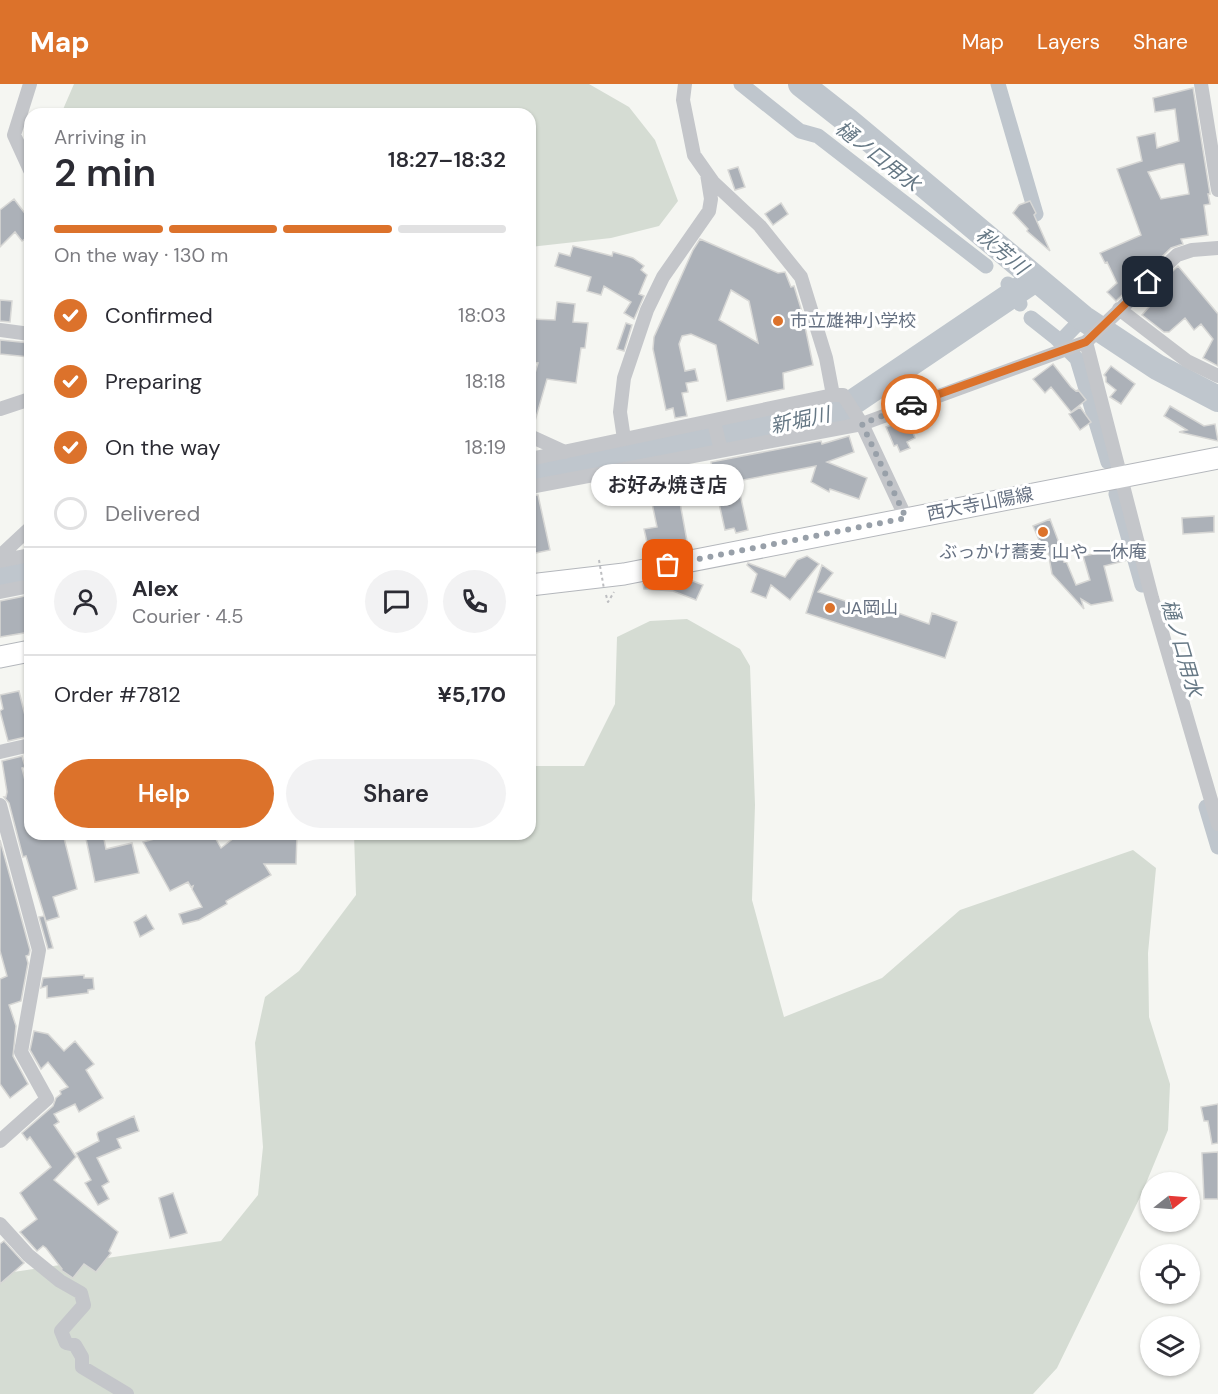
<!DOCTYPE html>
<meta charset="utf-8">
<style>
:root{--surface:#fff;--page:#f2f2f3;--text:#2b2b33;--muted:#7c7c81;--line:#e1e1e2;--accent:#dc722b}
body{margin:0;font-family:"DM Sans","Noto Sans JP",sans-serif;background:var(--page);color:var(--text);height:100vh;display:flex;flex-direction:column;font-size:22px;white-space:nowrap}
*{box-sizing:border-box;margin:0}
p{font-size:20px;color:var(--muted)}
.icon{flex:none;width:33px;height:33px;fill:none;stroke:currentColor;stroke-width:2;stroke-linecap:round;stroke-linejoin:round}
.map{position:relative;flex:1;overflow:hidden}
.side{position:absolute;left:24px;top:24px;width:512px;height:732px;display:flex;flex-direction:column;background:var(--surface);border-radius:18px;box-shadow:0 2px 4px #0004}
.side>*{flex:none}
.needle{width:39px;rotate:73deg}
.fabs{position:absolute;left:1140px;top:1088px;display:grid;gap:12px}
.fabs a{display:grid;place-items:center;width:60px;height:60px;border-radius:50%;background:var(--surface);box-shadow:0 2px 4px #0004;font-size:30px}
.pin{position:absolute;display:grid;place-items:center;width:51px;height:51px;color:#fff;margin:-26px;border-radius:12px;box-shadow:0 3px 9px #0006}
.courier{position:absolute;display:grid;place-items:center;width:60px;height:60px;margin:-30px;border:4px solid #dc722b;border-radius:50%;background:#fff;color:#222;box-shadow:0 2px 8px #0007}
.bubble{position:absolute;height:42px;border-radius:21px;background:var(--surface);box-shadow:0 2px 4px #0004;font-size:20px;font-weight:600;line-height:42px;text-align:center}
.overview em{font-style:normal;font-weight:600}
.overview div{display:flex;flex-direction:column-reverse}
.overview{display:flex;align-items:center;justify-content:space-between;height:102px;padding:0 30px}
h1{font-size:39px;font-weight:600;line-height:45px}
.bar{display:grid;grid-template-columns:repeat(4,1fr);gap:9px 6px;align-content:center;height:72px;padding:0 30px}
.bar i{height:8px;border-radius:4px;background:var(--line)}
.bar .active{background:var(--accent)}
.bar p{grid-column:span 4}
.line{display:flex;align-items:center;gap:15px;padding:0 30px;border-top:2px solid var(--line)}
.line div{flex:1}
.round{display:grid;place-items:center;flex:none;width:63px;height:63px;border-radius:32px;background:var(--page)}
ol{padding:0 30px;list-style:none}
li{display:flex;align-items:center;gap:18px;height:66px}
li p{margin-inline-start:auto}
li .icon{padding:6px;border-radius:50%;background:var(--accent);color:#fff;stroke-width:4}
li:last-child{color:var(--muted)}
li i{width:33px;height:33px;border:3px solid var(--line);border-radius:50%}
.action{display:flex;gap:12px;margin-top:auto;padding:12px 30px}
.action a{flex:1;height:69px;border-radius:36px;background:var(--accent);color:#fff;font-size:24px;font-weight:600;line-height:69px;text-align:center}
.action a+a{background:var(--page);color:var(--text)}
header{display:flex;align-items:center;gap:36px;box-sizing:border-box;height:84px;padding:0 30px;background:var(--accent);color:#fff}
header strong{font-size:28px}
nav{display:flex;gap:33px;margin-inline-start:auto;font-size:21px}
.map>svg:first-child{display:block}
.green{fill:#d5dcd3}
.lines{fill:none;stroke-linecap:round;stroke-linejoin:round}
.canal{stroke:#bfc6cd;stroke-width:15}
.river{stroke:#bfc6cd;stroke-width:26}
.building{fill:#acb1b8;stroke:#d7d7d5;stroke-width:1.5;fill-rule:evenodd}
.primary-casing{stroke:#b4b7bc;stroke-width:23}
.path{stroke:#bdbec1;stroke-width:2;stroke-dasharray:3 3;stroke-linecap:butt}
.street{stroke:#c4c6ca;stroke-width:14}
.primary{stroke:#fff;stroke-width:21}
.path-bridge{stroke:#bdbec1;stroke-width:2;stroke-dasharray:3 3;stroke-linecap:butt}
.done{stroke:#98a0a9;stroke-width:6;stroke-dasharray:0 10.8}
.route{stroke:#dc722b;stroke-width:8}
.poi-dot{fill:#dc722b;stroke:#fff;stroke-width:2}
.labels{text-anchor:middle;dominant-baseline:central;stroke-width:6;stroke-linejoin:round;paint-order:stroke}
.poi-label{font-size:18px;fill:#667182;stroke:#fff;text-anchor:start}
.street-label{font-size:18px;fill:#667182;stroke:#fff}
.water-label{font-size:20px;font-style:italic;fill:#667885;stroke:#fff}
</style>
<header>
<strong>Map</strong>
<nav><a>Map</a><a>Layers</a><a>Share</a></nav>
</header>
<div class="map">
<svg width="1218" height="1310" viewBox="0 0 1218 1310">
<rect width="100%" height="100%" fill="#f5f6f2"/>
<path class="green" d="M 74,0 L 589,0 L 629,23 L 655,56 L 678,117 L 659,142 L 611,154 L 530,163 L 530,30 L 61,30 Z
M 687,535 L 740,565 L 750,582 L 755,721 L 752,816 L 784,933 L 882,894 L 960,826 L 1133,766 L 1156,784 L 1148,869 L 1149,933 L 1170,1000 L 1168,1046 L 1142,1109 L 1057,1284 L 1033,1310 L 0,1310 L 0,1190 L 221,1157 L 258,1111 L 263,1063 L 255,959 L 265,913 L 299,887 L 356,811 L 354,750 L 530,750 L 530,682 L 584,682 L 615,620 L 617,553 L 650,537 Z"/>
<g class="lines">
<path class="canal" d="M 741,0 L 800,47 L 818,52 L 986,182
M 998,0 L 1036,130
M 1008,200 L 1020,220
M 1031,234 L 1055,253 L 1077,275 L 1108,378
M 1060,258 L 1083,234
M 1116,410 L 1142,501
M 1206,723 L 1218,763"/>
<path class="river" d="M 801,0 L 848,37 L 1083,234 L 1157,283 L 1218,315
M 530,390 L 837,329 L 1034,196
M 0,495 L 30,489"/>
</g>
<path class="building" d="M 1193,4 L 1210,110 L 1208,110 L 1210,120 L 1204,121 L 1208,151 L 1181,155 L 1183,160 L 1171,164 L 1116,217 L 1107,208 L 1117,199 L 1107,178 L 1105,179 L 1100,169 L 1141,151 L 1117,85 L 1142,77 L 1137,53 L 1155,49 L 1157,64 L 1179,57 L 1175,25 L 1155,28 L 1153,14 ZM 1179,80 L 1184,80 L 1189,110 L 1161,115 L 1148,88 Z
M 738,83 L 745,103 L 735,106 L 728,86 Z
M 14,115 L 30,136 L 30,151 L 22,157 L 15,148 L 0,163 L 0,126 Z
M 1030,117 L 1036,129 L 1034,131 L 1050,167 L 1027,147 L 1028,145 L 1013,129 L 1019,121 Z
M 781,119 L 788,130 L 773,141 L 765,130 Z
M 700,155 L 778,189 L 785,188 L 791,203 L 794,202 L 802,228 L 813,281 L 783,289 L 784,305 L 727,317 L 716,261 L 691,250 L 682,252 L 679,260 L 685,287 L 695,285 L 698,297 L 686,299 L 688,308 L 682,309 L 687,332 L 675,334 L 673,324 L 666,326 L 653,265 L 654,253 L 693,166 ZM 731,206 L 749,217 L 758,259 L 719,236 Z
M 573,162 L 612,172 L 613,168 L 633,174 L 644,182 L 641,186 L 647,191 L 639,210 L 644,212 L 634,235 L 624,229 L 631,218 L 604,202 L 601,211 L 587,207 L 591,193 L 555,182 L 559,169 L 570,172 Z
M 1178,182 L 1218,230 L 1218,282 L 1203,274 L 1213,255 L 1201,240 L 1194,246 L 1185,234 L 1169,248 L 1164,248 L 1142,231 L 1156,215 L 1150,209 Z
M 0,216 L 12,217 L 10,238 L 0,237 Z
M 557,218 L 575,220 L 573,238 L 588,239 L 585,264 L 581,264 L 576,299 L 547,295 L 533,344 L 530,343 L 530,306 L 538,279 L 530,278 L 530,235 L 555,236 Z
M 626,239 L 632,241 L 624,267 L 617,265 Z
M 0,256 L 30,259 L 29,273 L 0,270 Z
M 1053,280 L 1071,303 L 1076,307 L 1078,306 L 1086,316 L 1071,328 L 1051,303 L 1045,309 L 1033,295 Z
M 1111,282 L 1135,300 L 1121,320 L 1110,313 L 1116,306 L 1106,298 L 1106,293 L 1104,291 Z
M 1170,322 L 1204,342 L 1215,340 L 1218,357 L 1179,348 L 1187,346 L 1164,332 Z
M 1080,323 L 1091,338 L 1080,346 L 1069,330 Z
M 911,334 L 915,344 L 912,346 L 915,354 L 907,358 L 910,364 L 900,368 L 897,361 L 894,362 L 886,343 Z
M 849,352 L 854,368 L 827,378 L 867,394 L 859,415 L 830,405 L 829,408 L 811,398 L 816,382 L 743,396 L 743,400 L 738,401 L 748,446 L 736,449 L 734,444 L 725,446 L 718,415 L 709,417 L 705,395 L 708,394 L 706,384 L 712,383 L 711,378 L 821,357 L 822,360 Z
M 668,386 L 670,392 L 675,391 L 687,457 L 648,463 L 644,445 L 657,443 L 650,410 L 619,416 L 615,396 Z
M 538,411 L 550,466 L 531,470 L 530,412 Z
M 1214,432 L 1214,448 L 1183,450 L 1182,434 Z
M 1050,435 L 1062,467 L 1064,478 L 1066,477 L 1076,501 L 1090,496 L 1083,472 L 1125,464 L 1128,476 L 1104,482 L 1113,517 L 1091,521 L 1081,515 L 1084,525 L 1052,490 L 1047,462 L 1042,463 L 1033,442 Z
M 807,472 L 819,480 L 790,516 L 771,501 L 766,514 L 751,508 L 757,490 L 747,481 L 748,479 L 785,493 L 797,476 Z
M 822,481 L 833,489 L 818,508 L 854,520 L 853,524 L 881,532 L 884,524 L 929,540 L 932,529 L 957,538 L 945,574 L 806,529 Z
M 685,494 L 703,501 L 696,516 L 673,507 L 644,505 L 643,500 L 677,495 L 683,499 Z
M 30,511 L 30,548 L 0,553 L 0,517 Z
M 19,607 L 30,652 L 8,657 L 0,627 L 3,625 L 0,611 Z
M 22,672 L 25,683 L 22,684 L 30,717 L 30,750 L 63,750 L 77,805 L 53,813 L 59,833 L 46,837 L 26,772 L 23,773 L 9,719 L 4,713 L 6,713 L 7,708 L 2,677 Z
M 85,750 L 103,750 L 106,765 L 132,759 L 139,789 L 95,798 Z
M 173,750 L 213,750 L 221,764 L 239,750 L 297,750 L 296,780 L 264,780 L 271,791 L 226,817 L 227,820 L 199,836 L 183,840 L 179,830 L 202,823 L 192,805 L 193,802 L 191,803 L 188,798 L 170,807 L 143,758 Z
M 0,756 L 30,866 L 29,871 L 26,872 L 28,879 L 21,917 L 9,921 L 16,942 L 13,972 L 28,1000 L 10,1014 L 0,1000 L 0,895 L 7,892 L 0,867 Z
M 146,831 L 154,845 L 140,853 L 134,838 Z
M 44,832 L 53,864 L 48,865 L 39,833 Z
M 84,891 L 84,894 L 93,894 L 94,905 L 88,906 L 88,909 L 47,914 L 47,902 L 41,904 L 43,894 Z
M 34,947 L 48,950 L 64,967 L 75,957 L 94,980 L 86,986 L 103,1014 L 79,1028 L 75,1020 L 54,1030 L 59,1038 L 54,1041 L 76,1073 L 54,1096 L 118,1148 L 109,1167 L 111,1169 L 96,1188 L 84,1180 L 73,1194 L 61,1186 L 62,1185 L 46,1164 L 43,1162 L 37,1167 L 20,1148 L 37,1135 L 20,1109 L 51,1083 L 30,1053 L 27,1056 L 22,1049 L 53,1022 L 56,1014 L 61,1010 L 60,1007 L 68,1003 L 48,978 L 41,985 L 30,966 Z
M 1218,1020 L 1218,1059 L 1212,1060 L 1208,1037 L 1204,1037 L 1201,1023 Z
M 134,1032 L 139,1047 L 117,1055 L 121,1064 L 97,1074 L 109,1098 L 102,1102 L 109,1115 L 98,1121 L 85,1099 L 91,1096 L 76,1069 L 99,1057 L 97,1050 L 98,1048 Z
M 1218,1068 L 1218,1115 L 1204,1115 L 1202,1069 Z
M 173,1109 L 187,1149 L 170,1154 L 159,1114 Z
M 4,1157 L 24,1179 L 0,1200 L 0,1160 Z"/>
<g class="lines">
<defs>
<path id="primary" d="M 530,501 L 624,490 L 1218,374
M 0,573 L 30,567"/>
</defs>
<use href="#primary" class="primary-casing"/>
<path class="path" d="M 606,511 L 608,518 L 614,508"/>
<path class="street" d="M 30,0 L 14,51 L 30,86
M 685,0 L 683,16 L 694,71 L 713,98 L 760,142 L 801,193 L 826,274 L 833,311
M 1201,0 L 1218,106
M 1119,225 L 1187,277 L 1218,292
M 0,246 L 30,250
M 1086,258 L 1152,514 L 1218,740
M 0,325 L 30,315
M 714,338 L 721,366
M 530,352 L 565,368
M 624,355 L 620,328 L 624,294 L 647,226 L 663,193 L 709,127 L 711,115 L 707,90
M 530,375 L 833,311 L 843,311 L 862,340 L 1086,258 L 1177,171 L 1192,166 L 1218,164
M 530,403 L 862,340 L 906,434
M 0,472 L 30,444
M 0,477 L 30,471
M 0,508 L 30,502
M 0,668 L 30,661
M 0,721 L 39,866 L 21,968 L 47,1015 L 0,1057
M 0,1140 L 28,1171 L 60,1197 L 81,1209 L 84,1221 L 61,1247 L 66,1259 L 75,1261 L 82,1273 L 82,1283 L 127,1310"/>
<use href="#primary" class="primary"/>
<path class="path-bridge" d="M 599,476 L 604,505"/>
</g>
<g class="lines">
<path class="done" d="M 668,481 L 906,434 L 862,340 L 911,320"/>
<path class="route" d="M 911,320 L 1086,258 L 1148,198"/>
</g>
<g class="poi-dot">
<circle cx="778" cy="237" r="6"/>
<circle cx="1043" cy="448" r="6"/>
<circle cx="830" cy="524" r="6"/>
</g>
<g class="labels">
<g class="poi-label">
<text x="790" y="237">市立雄神小学校</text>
<text x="1043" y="468" text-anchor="middle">ぶっかけ蕎麦 山や 一休庵</text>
<text x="842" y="524">JA岡山</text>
</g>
<g class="street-label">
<text transform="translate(980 420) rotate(-11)">西大寺山陽線</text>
</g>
<g class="water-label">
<text transform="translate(878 72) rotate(38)">樋ノ口用水</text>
<text transform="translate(1002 167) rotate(40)">秋芳川</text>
<text transform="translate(800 336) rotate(-12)">新堀川</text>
<text transform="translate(1182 564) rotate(74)">樋ノ口用水</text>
</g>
</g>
</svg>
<div class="fabs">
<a><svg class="needle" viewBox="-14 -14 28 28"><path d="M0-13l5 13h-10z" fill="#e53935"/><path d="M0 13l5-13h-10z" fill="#7c7c81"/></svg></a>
<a><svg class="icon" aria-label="locate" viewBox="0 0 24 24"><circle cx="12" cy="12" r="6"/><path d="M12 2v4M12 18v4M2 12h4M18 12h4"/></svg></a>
<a><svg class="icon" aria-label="layers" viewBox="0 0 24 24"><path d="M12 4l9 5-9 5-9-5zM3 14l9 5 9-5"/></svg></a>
</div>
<div class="pin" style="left:668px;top:481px;background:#ea580c"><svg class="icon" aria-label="bag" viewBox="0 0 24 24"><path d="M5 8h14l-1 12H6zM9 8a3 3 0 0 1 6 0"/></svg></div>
<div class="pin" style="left:1148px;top:198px;background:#1f2937"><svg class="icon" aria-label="home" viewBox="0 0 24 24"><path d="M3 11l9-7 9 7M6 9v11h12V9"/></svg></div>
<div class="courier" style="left:911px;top:320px"><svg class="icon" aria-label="car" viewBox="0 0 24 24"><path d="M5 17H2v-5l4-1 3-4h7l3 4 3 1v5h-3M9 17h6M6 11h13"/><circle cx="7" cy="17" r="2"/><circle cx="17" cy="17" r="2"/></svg></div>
<div class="bubble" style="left:591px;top:380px;width:153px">お好み焼き店</div>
<section class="side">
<div class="overview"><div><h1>2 min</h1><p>Arriving in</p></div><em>18:27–18:32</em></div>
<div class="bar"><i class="active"></i><i class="active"></i><i class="active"></i><i></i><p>On the way · 130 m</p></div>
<ol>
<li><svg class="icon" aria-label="check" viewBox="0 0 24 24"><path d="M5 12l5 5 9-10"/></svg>Confirmed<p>18:03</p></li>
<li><svg class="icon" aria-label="check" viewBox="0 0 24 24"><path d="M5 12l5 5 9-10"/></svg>Preparing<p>18:18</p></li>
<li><svg class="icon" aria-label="check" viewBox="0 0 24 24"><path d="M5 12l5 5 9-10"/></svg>On the way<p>18:19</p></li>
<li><i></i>Delivered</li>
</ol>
<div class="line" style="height:108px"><a class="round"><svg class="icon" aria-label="person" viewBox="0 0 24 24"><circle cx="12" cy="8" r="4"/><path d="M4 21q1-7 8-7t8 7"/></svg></a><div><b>Alex</b><p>Courier · 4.5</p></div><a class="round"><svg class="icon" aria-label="chat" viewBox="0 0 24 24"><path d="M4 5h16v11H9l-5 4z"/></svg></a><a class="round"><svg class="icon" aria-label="phone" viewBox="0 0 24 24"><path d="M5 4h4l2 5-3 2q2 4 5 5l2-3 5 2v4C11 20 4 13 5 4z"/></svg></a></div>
<div class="line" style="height:78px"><div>Order #7812</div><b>¥5,170</b></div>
<div class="action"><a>Help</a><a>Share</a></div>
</section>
</div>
